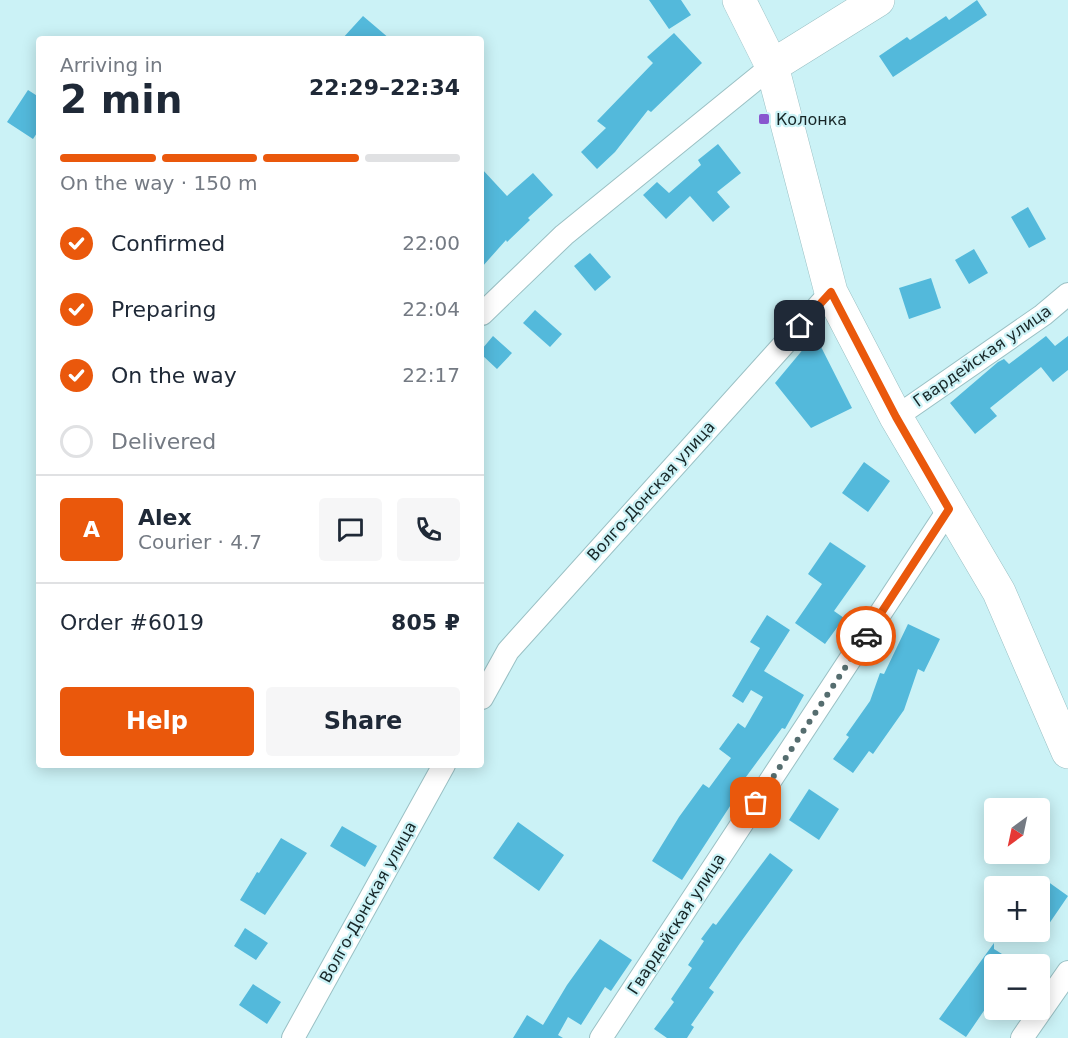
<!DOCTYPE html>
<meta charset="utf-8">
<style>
:root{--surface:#fff;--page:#f6f6f7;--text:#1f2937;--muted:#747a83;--line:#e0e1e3;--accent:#ea580c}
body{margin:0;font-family:"DejaVu Sans",sans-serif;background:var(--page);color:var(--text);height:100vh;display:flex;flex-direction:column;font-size:22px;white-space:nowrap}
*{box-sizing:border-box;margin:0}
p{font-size:20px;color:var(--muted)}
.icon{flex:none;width:33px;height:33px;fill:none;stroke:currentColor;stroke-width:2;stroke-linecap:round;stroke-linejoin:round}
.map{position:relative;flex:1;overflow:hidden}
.details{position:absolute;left:36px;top:36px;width:448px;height:732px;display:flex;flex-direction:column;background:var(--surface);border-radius:6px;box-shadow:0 3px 15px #0003}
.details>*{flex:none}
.needle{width:39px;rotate:213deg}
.fabs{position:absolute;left:984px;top:798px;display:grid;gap:12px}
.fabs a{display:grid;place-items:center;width:66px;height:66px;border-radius:6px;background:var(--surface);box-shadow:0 3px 15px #0003;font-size:30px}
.pin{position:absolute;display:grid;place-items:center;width:51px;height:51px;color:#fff;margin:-26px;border-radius:12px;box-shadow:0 3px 9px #0006}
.courier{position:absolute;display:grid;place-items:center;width:60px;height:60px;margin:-30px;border:4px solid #ea580c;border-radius:50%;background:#fff;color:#222;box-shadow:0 2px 8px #0007}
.overview em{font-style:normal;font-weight:800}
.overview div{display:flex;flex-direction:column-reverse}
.overview{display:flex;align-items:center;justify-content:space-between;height:102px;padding:0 24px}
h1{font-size:39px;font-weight:800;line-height:45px}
.bar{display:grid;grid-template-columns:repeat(4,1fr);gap:9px 6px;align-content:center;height:72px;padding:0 24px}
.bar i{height:8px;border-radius:4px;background:var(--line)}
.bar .current{background:var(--accent)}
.bar p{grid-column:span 4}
.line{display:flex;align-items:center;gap:15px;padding:0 24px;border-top:2px solid var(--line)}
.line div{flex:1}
.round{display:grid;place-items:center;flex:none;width:63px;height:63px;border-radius:6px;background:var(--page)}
ol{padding:0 24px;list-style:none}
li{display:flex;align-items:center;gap:18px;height:66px}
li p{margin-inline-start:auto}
li .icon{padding:6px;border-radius:50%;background:var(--accent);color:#fff;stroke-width:4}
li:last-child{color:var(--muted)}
li i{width:33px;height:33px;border:3px solid var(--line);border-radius:50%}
.primary-button{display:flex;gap:12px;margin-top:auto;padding:12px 24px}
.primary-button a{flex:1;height:69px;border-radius:6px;background:var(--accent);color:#fff;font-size:24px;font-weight:800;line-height:69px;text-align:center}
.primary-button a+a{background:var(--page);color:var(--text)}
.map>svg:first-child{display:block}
.building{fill:#53b9db}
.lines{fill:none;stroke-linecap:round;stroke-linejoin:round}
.street-casing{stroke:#9ac0c4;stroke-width:24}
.secondary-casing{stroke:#9ac0c4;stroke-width:34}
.street{stroke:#fff;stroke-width:22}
.secondary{stroke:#fff;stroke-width:33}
.done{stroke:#556d6f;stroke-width:6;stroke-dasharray:0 10.8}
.route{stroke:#ea580c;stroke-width:8}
.poi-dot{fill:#8957cf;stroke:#cbf2f6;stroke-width:2}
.labels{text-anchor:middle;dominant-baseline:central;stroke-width:4.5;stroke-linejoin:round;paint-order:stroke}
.poi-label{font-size:16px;fill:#162526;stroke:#cbf2f6;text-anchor:start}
.street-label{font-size:16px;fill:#162526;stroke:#cbf2f6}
</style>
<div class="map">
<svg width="1068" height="1038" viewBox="0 0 1068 1038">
<rect width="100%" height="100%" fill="#cbf2f6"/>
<path class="building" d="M 649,0 L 681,0 L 691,15 L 669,29 Z
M 977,0 L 987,15 L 893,77 L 879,56 L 907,37 L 910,40 L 946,16 L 949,20 Z
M 363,16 L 390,39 L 342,39 Z
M 674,33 L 702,63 L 651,112 L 648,110 L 615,152 L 597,169 L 581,152 L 606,128 L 597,121 L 653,63 L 647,57 Z
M 28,90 L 39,97 L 39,130 L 33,139 L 7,122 Z
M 718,144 L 741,173 L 717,192 L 730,207 L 713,222 L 690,196 L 666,219 L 643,195 L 657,182 L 669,193 L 701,165 L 698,160 Z
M 482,169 L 507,196 L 533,173 L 553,195 L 528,218 L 530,220 L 507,242 L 506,240 L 482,267 Z
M 1028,207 L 1046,239 L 1029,248 L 1011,217 Z
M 974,249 L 988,273 L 969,284 L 955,260 Z
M 590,253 L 611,277 L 595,291 L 574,266 Z
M 931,278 L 941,308 L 909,319 L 899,288 Z
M 535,310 L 562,334 L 550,347 L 523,323 Z
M 815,335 L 852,408 L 811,428 L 775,383 Z
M 493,336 L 512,353 L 497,369 L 482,355 L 482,349 Z
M 1046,336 L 1055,346 L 1068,336 L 1068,370 L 1053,382 L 1041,367 L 990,408 L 997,416 L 975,434 L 950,403 L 998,362 L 1004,359 L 1009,364 Z
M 864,462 L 890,481 L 868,512 L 842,493 Z
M 830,542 L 866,566 L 834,611 L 844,618 L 825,644 L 795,623 L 822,584 L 808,574 Z
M 767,615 L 790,630 L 764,671 L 804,695 L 785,729 L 782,728 L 743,781 L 751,786 L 745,794 L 739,803 L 734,800 L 682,880 L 652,861 L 679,817 L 703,784 L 709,788 L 731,758 L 719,749 L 738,723 L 745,728 L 763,697 L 751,690 L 743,703 L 732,696 L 760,648 L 750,642 Z
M 908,624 L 940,639 L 924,672 L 918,669 L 904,710 L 873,754 L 869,751 L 853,773 L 833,759 L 849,737 L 846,735 L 870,701 L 880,673 L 884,674 Z
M 809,789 L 839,809 L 819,840 L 789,820 Z
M 518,822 L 564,855 L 539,891 L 493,858 Z
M 342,826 L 377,846 L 365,867 L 330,846 Z
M 281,838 L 307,853 L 265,915 L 240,900 L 257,872 L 259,873 Z
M 770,853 L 793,870 L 740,943 L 709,988 L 714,992 L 691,1025 L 694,1027 L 687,1038 L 667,1038 L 654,1029 L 674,1002 L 671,999 L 692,968 L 688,965 L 704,941 L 701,939 L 713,923 L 716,925 Z
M 1040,876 L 1068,896 L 1040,937 Z
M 245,928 L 268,943 L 256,960 L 234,946 Z
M 600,939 L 632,960 L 611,991 L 605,987 L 581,1025 L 568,1017 L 558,1035 L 563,1038 L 513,1038 L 527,1015 L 543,1025 L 567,985 Z
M 994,943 L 994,949 L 1018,964 L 994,964 L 994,996 L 966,1037 L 939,1019 Z
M 253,984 L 281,1002 L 267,1024 L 239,1005 Z"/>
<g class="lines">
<defs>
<path id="street" d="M 482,314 L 564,235 L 772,66
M 896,417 L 1043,315 L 1068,294
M 482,698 L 508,651 L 831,292
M 293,1038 L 444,765
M 601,1038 L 949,509
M 1022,1038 L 1068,972"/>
<path id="secondary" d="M 739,0 L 772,66 L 831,292 L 896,417 L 999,592 L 1068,752
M 772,66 L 878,0"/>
</defs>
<use href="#street" class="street-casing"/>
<use href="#secondary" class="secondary-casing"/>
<use href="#street" class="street"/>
<use href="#secondary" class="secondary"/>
</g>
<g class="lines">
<path class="done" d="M 756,803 L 866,636"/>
<path class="route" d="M 800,326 L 831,292 L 896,417 L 949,509 L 866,636"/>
</g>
<rect class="poi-dot" x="758" y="113" width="12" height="12" rx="3"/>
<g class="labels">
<g class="poi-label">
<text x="776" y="119">Колонка</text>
</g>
<g class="street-label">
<text transform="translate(982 356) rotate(-35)">Гвардейская улица</text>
<text transform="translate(651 491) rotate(-48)">Волго-Донская улица</text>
<text transform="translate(368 902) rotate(-61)">Волго-Донская улица</text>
<text transform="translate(676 924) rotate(-57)">Гвардейская улица</text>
</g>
</g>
</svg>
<div class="fabs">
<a><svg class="needle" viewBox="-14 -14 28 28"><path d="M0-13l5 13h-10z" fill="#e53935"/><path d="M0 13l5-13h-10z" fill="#747a83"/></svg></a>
<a>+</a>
<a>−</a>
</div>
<div class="pin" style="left:756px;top:803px;background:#ea580c"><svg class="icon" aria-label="bag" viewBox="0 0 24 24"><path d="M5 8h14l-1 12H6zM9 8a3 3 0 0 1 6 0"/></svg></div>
<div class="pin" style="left:800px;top:326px;background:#1f2937"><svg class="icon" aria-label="home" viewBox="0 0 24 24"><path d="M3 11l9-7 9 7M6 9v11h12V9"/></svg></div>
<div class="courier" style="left:866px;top:636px"><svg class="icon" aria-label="car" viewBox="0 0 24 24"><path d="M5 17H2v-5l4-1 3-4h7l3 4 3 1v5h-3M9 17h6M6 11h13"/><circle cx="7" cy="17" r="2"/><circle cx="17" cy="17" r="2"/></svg></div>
<section class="details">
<div class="overview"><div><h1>2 min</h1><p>Arriving in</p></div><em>22:29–22:34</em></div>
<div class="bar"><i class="current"></i><i class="current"></i><i class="current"></i><i></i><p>On the way · 150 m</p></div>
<ol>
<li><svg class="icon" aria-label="check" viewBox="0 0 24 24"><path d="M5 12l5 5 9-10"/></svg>Confirmed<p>22:00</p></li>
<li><svg class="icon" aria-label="check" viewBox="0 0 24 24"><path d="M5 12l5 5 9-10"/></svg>Preparing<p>22:04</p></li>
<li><svg class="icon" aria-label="check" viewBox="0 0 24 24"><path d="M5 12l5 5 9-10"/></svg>On the way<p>22:17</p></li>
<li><i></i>Delivered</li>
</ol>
<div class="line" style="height:108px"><b class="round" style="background:var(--accent);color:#fff">A</b><div><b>Alex</b><p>Courier · 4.7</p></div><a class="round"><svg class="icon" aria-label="chat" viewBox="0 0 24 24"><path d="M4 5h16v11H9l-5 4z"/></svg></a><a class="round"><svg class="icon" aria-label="phone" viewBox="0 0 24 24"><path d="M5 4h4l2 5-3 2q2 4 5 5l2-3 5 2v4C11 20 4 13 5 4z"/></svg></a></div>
<div class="line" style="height:78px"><div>Order #6019</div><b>805 ₽</b></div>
<div class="primary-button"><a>Help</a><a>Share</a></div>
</section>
</div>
